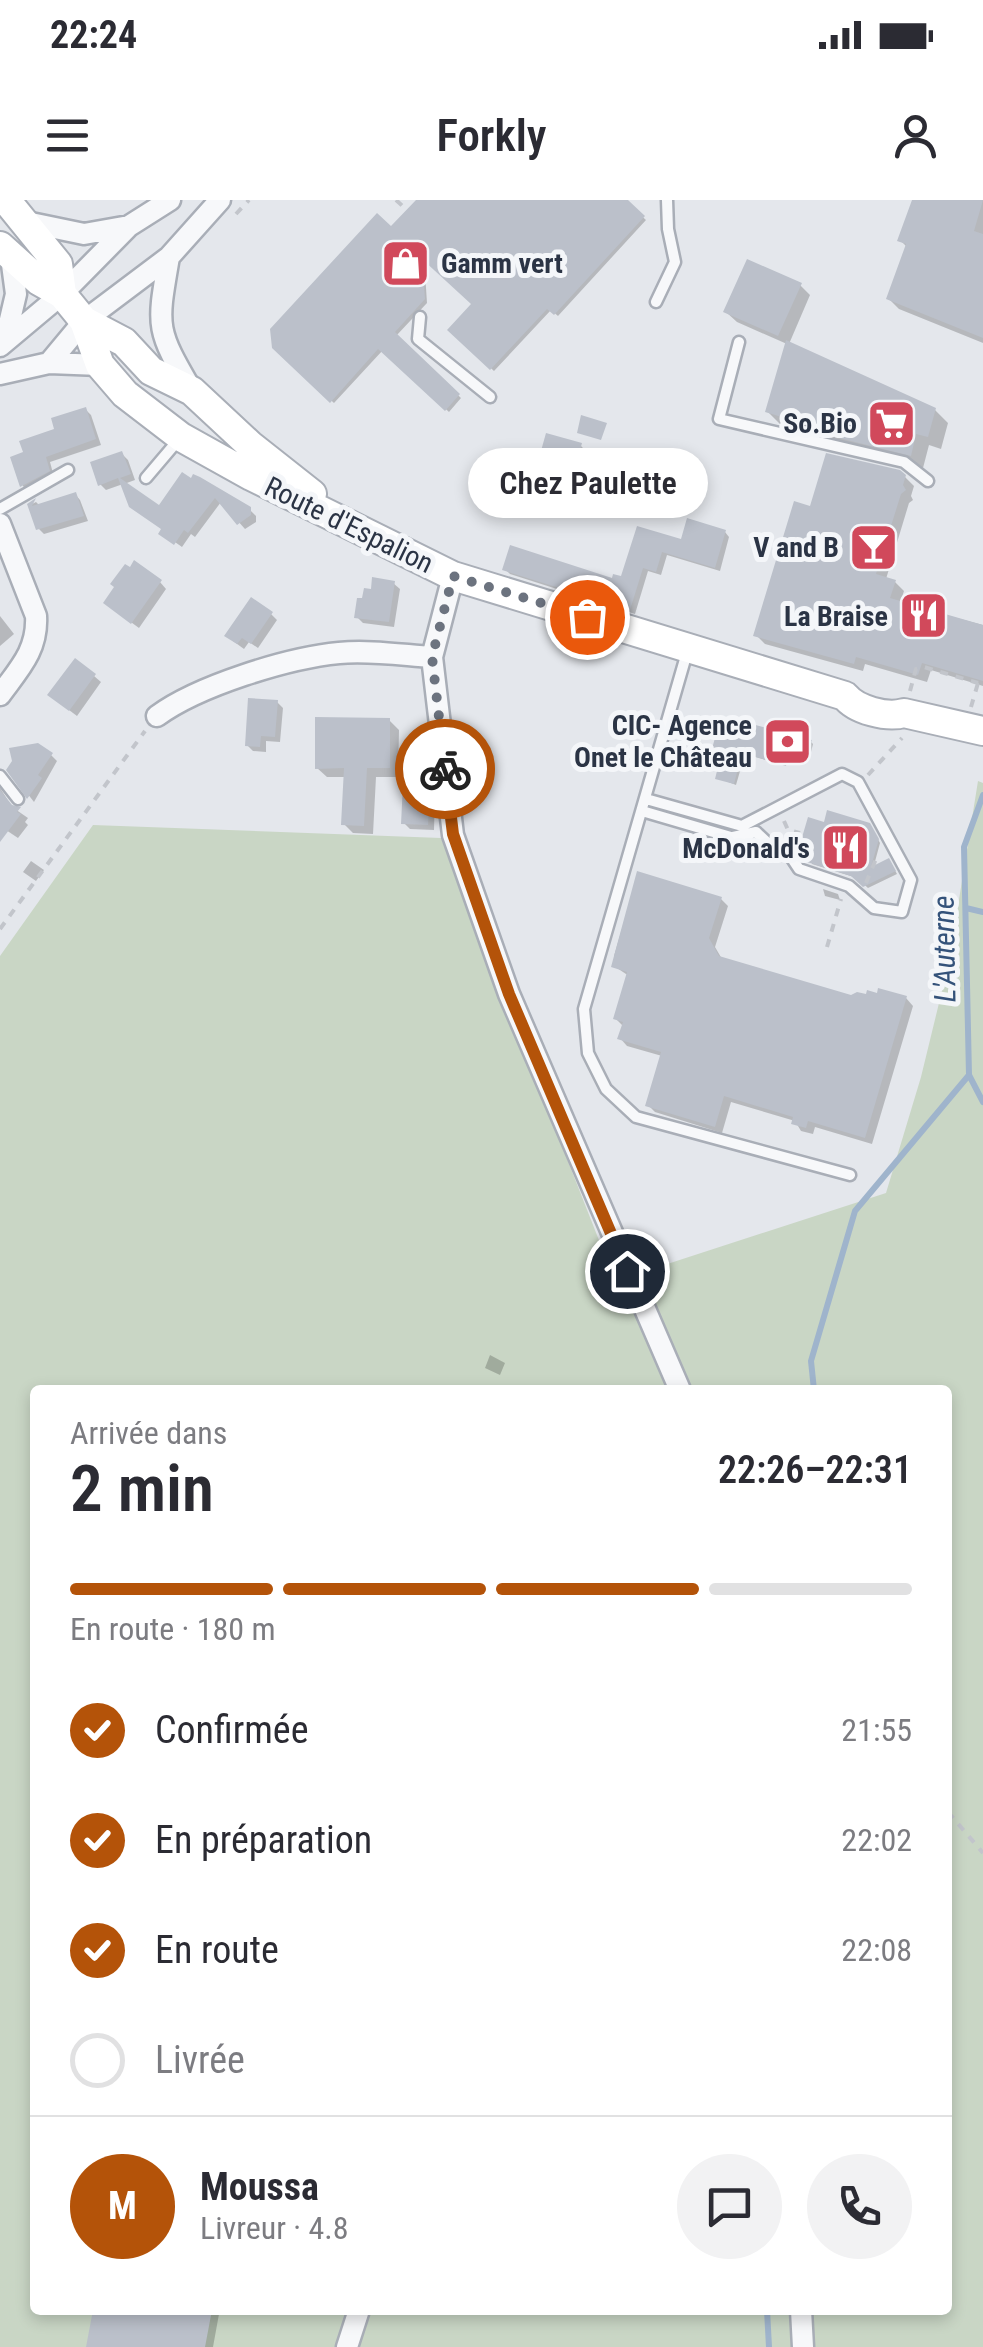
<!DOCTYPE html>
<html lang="fr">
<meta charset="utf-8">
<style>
:root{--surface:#fff;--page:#f2f2f3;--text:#2b2b33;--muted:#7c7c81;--line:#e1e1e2;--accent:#b45309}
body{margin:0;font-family:"Roboto Condensed",sans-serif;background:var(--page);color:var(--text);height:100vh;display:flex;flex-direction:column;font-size:38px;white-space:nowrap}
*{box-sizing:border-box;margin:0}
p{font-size:32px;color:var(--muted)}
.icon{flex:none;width:55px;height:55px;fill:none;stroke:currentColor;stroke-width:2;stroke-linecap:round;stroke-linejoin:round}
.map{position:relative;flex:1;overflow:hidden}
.drawer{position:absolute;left:30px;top:1185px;width:922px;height:930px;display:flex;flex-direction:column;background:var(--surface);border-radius:10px;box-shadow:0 5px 15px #0003}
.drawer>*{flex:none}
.pin{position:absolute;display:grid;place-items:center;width:85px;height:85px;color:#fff;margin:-42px;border:5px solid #fff;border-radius:50%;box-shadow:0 2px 10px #0007}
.courier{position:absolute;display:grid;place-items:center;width:100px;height:100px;margin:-50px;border:8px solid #b45309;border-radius:50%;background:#fff;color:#222;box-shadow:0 2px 12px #0007}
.bubble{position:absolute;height:70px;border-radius:35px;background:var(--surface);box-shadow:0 5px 15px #0003;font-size:32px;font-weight:600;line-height:70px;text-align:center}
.headline em{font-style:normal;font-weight:600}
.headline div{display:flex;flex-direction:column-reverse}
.headline{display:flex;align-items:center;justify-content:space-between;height:170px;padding:0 40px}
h1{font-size:65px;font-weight:600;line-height:75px}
.bar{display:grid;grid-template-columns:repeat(4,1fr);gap:15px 10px;align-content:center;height:120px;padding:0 40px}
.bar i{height:12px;border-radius:8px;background:var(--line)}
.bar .on{background:var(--accent)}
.bar p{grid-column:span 4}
.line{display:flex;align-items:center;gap:25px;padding:0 40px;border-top:2px solid var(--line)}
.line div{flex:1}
.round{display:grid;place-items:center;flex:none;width:105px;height:105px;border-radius:52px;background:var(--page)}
ol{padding:0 40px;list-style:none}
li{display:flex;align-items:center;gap:30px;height:110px}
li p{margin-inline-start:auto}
li .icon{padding:10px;border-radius:50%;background:var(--accent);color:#fff;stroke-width:4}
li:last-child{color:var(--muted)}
li i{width:55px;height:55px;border:5px solid var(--line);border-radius:50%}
.status{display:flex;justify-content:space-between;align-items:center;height:70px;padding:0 50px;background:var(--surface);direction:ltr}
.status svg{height:28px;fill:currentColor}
header{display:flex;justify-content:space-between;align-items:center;height:130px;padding:0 40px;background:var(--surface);font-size:45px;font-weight:600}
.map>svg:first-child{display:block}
.green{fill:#c9d6c5;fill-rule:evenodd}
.shadow{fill:#0003}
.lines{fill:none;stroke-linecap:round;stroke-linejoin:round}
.stream{stroke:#9fb4cc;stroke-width:6}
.building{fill:#bbc0ca}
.lane-casing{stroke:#a9aeb7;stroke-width:15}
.street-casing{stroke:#a9aeb7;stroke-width:25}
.secondary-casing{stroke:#a9aeb7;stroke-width:32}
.path{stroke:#c2c5cb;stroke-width:4;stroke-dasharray:8 8;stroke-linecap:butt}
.lane{stroke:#f7f8fa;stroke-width:10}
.street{stroke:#f7f8fa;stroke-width:20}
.secondary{stroke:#fff;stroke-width:28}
.done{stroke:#6c737f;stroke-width:10;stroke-dasharray:0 18}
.route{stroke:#b45309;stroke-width:12}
.labels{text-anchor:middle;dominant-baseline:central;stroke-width:10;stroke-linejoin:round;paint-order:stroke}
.poi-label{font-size:28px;font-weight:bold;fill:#2b3445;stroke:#f4f6f9;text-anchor:end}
.street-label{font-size:28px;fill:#2b3445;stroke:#f4f6f9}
.water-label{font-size:30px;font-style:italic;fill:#34527a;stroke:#f4f6f9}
</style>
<div class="status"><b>22:24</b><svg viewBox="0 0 49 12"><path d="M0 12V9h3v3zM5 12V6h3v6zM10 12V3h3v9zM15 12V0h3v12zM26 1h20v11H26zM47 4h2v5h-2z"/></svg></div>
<header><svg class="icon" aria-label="menu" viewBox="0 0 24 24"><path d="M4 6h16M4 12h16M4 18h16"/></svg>Forkly<svg class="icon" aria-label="person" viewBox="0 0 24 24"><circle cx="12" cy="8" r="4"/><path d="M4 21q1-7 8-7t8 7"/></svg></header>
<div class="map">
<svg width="983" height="2147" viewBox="0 0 983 2147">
<rect width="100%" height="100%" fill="#e4e7ec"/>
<path class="green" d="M 978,581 L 983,583 L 983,2147 L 0,2147 L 0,756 L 93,625 L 441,638 L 615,1081 L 886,993 L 921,877 L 949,762 ZM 35,1190 L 948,1190 L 948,2110 L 35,2110 Z"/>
<path class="shadow" d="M 419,0 L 624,0 L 646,20 L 558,116 L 551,110 L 494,171 L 450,130 L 474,104 L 424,57 L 427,103 L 396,136 L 461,198 L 449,212 L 383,150 L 334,203 L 274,147 Z
M 915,0 L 983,0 L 983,143 L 899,109 L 889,99 L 907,47 L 900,40 Z
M 800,85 L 810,95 L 789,144 L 935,210 L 948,223 L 941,249 L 929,245 L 923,268 L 846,248 L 841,242 L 780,224 L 767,211 L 787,144 L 737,122 L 726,112 Z
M 85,209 L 91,215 L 101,245 L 50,262 L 54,277 L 28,292 L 23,286 L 13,258 L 26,254 Z
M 581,246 L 587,252 L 581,274 L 548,264 L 542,258 Z
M 122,254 L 128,260 L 135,280 L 124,284 L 159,309 L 183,275 L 249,309 L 256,316 L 256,322 L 245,329 L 221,302 L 195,337 L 191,334 L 182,347 L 165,335 L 170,339 L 123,284 L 106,290 L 100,284 Z
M 905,277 L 914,286 L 911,296 L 913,300 L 909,303 L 886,379 L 895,382 L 904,391 L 900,403 L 983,425 L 983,486 L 931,470 L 927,482 L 865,464 L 863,471 L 765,444 L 756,435 L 812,309 Z
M 75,294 L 80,300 L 88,321 L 44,334 L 39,329 L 30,305 L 36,302 L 40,306 Z
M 638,329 L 682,342 L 725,332 L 729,337 L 720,371 L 667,355 L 661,375 L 648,371 L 635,414 L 510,374 L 505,369 L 623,379 Z
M 160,382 L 166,389 L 139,428 L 113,409 Z
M 393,383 L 400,389 L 394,427 L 363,423 L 357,417 Z
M 271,414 L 277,420 L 258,448 L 249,442 L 244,449 L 233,441 Z
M 0,416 L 14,434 L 0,446 Z
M 94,476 L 101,482 L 77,516 L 57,501 Z
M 277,502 L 283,508 L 280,542 L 266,541 L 266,552 L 253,551 L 247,545 Z
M 389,520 L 399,530 L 398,577 L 376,577 L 373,634 L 353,633 L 344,624 L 346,577 L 327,577 L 317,568 Z
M 811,542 L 813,544 L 809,560 L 789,555 L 786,566 L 745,554 L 736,585 L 718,578 L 723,560 L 712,556 Z
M 51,555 L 57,561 L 34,602 L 9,570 Z
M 0,588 L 12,607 L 28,618 L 25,622 L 28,625 L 18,638 L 0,626 Z
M 429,588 L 435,594 L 434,630 L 410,629 L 404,623 Z
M 825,625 L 872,629 L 880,643 L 873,669 L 891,663 L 897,674 L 868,688 L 857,678 L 812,664 L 811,655 L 800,650 Z
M 31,661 L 44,670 L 36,681 L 23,672 Z
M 638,674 L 721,699 L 728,706 L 715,747 L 722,759 L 851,798 L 906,798 L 913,806 L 872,944 L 815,927 L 813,934 L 801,931 L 795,921 L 731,902 L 722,933 L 655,912 L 648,905 L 662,856 L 627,846 L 620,838 L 624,827 L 616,819 L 629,776 L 614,766 L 614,756 Z
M 823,689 L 838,694 L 840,700 L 825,696 Z
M 490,1155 L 505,1163 L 500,1175 L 485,1168 Z
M 95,2110 L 215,2110 L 219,2114 L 213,2147 L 89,2147 Z"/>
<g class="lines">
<path class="stream" d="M 983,595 L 964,647 L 969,875 L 983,902
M 966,708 L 983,712
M 814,1190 L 811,1161 L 855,1011 L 969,875
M 767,2110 L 769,2147"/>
</g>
<path class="building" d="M 416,0 L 628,0 L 645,16 L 554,115 L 547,109 L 490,170 L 447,130 L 471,104 L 422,59 L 425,99 L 395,132 L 460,194 L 445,211 L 378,149 L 330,203 L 272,148 L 270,129 L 377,13 L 391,26 Z
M 912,0 L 983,0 L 974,31 L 983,34 L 983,138 L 886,99 L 906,44 L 897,41 Z
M 747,59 L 802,83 L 778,136 L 723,112 Z
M 786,140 L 936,208 L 928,237 L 916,234 L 911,256 L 831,236 L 832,232 L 765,212 Z
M 86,207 L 96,239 L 46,257 L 50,271 L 20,287 L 10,257 L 23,252 L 19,241 L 54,229 L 51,218 Z
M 581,215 L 607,223 L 601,240 L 577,233 Z
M 546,233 L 582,243 L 575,269 L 539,258 Z
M 122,251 L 131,274 L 120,278 L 159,305 L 182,272 L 191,278 L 193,274 L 200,277 L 251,307 L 251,315 L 237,325 L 215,298 L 188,333 L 184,330 L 174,345 L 158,334 L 161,329 L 129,307 L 118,278 L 98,286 L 90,262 Z
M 826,253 L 900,270 L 906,275 L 903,285 L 906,290 L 901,294 L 876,374 L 896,380 L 890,398 L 983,425 L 983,481 L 922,463 L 918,475 L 856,457 L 854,464 L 753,436 L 794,301 L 810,306 Z
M 76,292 L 84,316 L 36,330 L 27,304 L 36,298 L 32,306 Z
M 687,318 L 726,330 L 715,368 L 662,352 L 656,372 L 643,368 L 630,410 L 502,370 L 510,345 L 612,378 L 613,374 L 621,376 L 637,326 L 681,339 Z
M 134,360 L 162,380 L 131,424 L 103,403 L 114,387 L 110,384 L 125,364 L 130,367 Z
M 372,377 L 395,381 L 389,422 L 354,418 L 357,398 L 362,398 L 364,388 L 371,389 Z
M 251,397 L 273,412 L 251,444 L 242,438 L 237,444 L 224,436 Z
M 75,458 L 96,474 L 69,511 L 47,495 Z
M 248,498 L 278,500 L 275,537 L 261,536 L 260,547 L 245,546 Z
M 721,516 L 812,540 L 806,559 L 787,554 L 784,565 L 742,553 L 734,584 L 715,579 L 720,559 L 710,556 Z
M 315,517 L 390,518 L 390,568 L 367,568 L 364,626 L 341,625 L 344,568 L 315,569 Z
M 38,543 L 53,553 L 38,575 L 42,578 L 27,599 L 6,570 L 12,561 L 9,548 Z
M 403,584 L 430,585 L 428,625 L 401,624 Z
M 0,590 L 12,605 L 21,607 L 17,612 L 21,614 L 0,642 Z
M 827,610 L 870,623 L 879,639 L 871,667 L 889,658 L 896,671 L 863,687 L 851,676 L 807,662 L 809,654 L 798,651 L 808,617 L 824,622 Z
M 637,671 L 722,697 L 709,738 L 719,756 L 851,795 L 857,792 L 866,794 L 867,790 L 877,793 L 878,788 L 907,796 L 865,938 L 808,921 L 806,928 L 791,924 L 793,917 L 724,896 L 715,927 L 645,906 L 661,852 L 617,839 L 623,822 L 613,819 L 627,772 L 611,767 Z
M 93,2110 L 212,2110 L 205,2147 L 86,2147 Z"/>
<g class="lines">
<defs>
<path id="lane" d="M 656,102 L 675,62 L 668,29 L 667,0
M 420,117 L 418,139 L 490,197
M 739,142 L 719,219 L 904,262 L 928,281
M 146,278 L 180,238
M 0,309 L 68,270
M 688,449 L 584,809 L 588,853 L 606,889 L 636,917 L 850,975
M 0,576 L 18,599
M 642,611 L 789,654 L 799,669 L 849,686 L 874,708 L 902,712 L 911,680 L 858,582 L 842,574 L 742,626 L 646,599
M 733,637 L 756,632 L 774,649"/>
<path id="street" d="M 26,22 L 84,34 L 129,26
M 169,57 C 157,127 155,128 192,191
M 5,141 L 16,94 L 11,57
M 0,146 L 62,94 L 129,26 L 170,0
M 49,163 L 84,121 L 169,57 L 220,0
M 0,174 L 49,163 L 100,165
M 0,324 L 36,416 C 38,450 19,469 0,495
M 453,376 L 432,457 L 453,635 L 509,794 L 680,1190
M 157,516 C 198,486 287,458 339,453 C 369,450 402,455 432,457
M 801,2110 L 803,2147
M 347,2147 L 359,2110"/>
<path id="secondary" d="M 6,0 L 58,64 L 62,94
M 0,46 L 39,81 L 62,94 L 84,121 L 100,165 L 125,194 L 181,237 L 251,276 L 453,376 L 845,496 C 856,510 887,518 904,513 L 983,531
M 84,121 L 124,142 L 151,171 L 192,191 L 250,245 L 312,294"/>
</defs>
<use href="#lane" class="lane-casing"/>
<use href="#street" class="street-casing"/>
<use href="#secondary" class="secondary-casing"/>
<path class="path" d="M 396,0 L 407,10
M 236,14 L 249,0
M 910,491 L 916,469 L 924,467 L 978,483 L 983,480
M 971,507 L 978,483
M 868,575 L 902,538
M 784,621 L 788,630 L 800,633
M 866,683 L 876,659 L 873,658
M 0,729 L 145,531
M 827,747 L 841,699
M 948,1612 L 983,1653"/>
<use href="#lane" class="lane"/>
<use href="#street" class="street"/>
<use href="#secondary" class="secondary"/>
</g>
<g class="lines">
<path class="done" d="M 445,569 L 432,457 L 453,376 L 587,417"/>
<path class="route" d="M 445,569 L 453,634 L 509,794 L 627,1071"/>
</g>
<defs>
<symbol id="shop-square" viewBox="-11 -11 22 22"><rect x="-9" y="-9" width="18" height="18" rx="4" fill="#d1495b" stroke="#f4f6f9"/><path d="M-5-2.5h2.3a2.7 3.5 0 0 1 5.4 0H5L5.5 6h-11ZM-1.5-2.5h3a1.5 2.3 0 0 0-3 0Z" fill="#fff"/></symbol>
<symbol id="supermarket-square" viewBox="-11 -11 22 22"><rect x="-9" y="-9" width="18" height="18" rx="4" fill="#d1495b" stroke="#f4f6f9"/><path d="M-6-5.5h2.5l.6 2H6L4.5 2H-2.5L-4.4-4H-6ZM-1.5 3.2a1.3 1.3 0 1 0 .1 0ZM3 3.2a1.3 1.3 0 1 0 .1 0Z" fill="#fff"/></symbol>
<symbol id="bar-square" viewBox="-11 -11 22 22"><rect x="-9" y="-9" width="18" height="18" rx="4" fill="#d1495b" stroke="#f4f6f9"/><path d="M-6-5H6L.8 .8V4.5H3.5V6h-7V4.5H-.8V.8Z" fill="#fff"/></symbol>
<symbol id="restaurant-square" viewBox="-11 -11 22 22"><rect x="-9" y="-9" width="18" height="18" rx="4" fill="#d1495b" stroke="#f4f6f9"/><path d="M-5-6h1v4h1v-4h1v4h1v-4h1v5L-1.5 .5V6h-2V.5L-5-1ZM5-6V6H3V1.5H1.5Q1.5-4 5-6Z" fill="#fff"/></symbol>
<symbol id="bank-square" viewBox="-11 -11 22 22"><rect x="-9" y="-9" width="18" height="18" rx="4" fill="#d1495b" stroke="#f4f6f9"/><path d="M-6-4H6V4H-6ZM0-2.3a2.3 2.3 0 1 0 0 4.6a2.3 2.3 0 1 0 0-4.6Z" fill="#fff"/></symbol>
</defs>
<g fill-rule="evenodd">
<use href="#shop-square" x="378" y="36" width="55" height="55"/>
<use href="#supermarket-square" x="864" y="196" width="55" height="55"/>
<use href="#bar-square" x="846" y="320" width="55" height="55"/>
<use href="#restaurant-square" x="896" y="388" width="55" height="55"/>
<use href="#bank-square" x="760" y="514" width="55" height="55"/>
<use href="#restaurant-square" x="818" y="620" width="55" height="55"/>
</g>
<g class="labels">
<g class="poi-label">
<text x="441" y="63" text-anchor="start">Gamm vert</text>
<text x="857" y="223">So.Bio</text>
<text x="839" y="347">V and B</text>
<text x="888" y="416">La Braise</text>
<text x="752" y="525">CIC- Agence<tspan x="752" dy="32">Onet le Château</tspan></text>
<text x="810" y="648">McDonald's</text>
</g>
<g class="street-label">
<text transform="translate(349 325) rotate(26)">Route d'Espalion</text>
</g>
<g class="water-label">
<text transform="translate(944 749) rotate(-91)">L'Auterne</text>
</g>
</g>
</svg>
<div class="pin" style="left:587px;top:417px;background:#ea580c"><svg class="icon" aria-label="bag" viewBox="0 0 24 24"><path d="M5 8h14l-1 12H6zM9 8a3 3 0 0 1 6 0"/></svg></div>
<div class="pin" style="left:627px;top:1071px;background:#1f2937"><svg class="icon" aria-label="home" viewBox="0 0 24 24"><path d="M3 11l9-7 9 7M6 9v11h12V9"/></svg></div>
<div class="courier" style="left:445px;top:569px"><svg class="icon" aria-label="bike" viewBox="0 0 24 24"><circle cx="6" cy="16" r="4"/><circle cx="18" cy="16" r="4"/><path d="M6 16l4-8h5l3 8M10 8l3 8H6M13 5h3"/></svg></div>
<div class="bubble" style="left:468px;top:248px;width:240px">Chez Paulette</div>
<section class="drawer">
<div class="headline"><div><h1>2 min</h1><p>Arrivée dans</p></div><em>22:26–22:31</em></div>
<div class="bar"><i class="on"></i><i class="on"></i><i class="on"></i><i></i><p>En route · 180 m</p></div>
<ol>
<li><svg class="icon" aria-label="check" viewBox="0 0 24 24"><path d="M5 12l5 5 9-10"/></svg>Confirmée<p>21:55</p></li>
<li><svg class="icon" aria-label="check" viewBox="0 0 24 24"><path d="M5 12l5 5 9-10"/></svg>En préparation<p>22:02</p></li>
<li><svg class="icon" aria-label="check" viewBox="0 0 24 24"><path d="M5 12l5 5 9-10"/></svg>En route<p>22:08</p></li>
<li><i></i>Livrée</li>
</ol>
<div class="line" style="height:180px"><b class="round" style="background:var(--accent);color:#fff">M</b><div><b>Moussa</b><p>Livreur · 4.8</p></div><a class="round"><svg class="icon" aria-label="chat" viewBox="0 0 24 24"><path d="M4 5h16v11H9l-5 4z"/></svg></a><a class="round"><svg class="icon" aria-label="phone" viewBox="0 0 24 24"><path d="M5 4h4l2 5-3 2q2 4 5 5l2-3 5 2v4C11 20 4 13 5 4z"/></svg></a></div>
</section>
</div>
